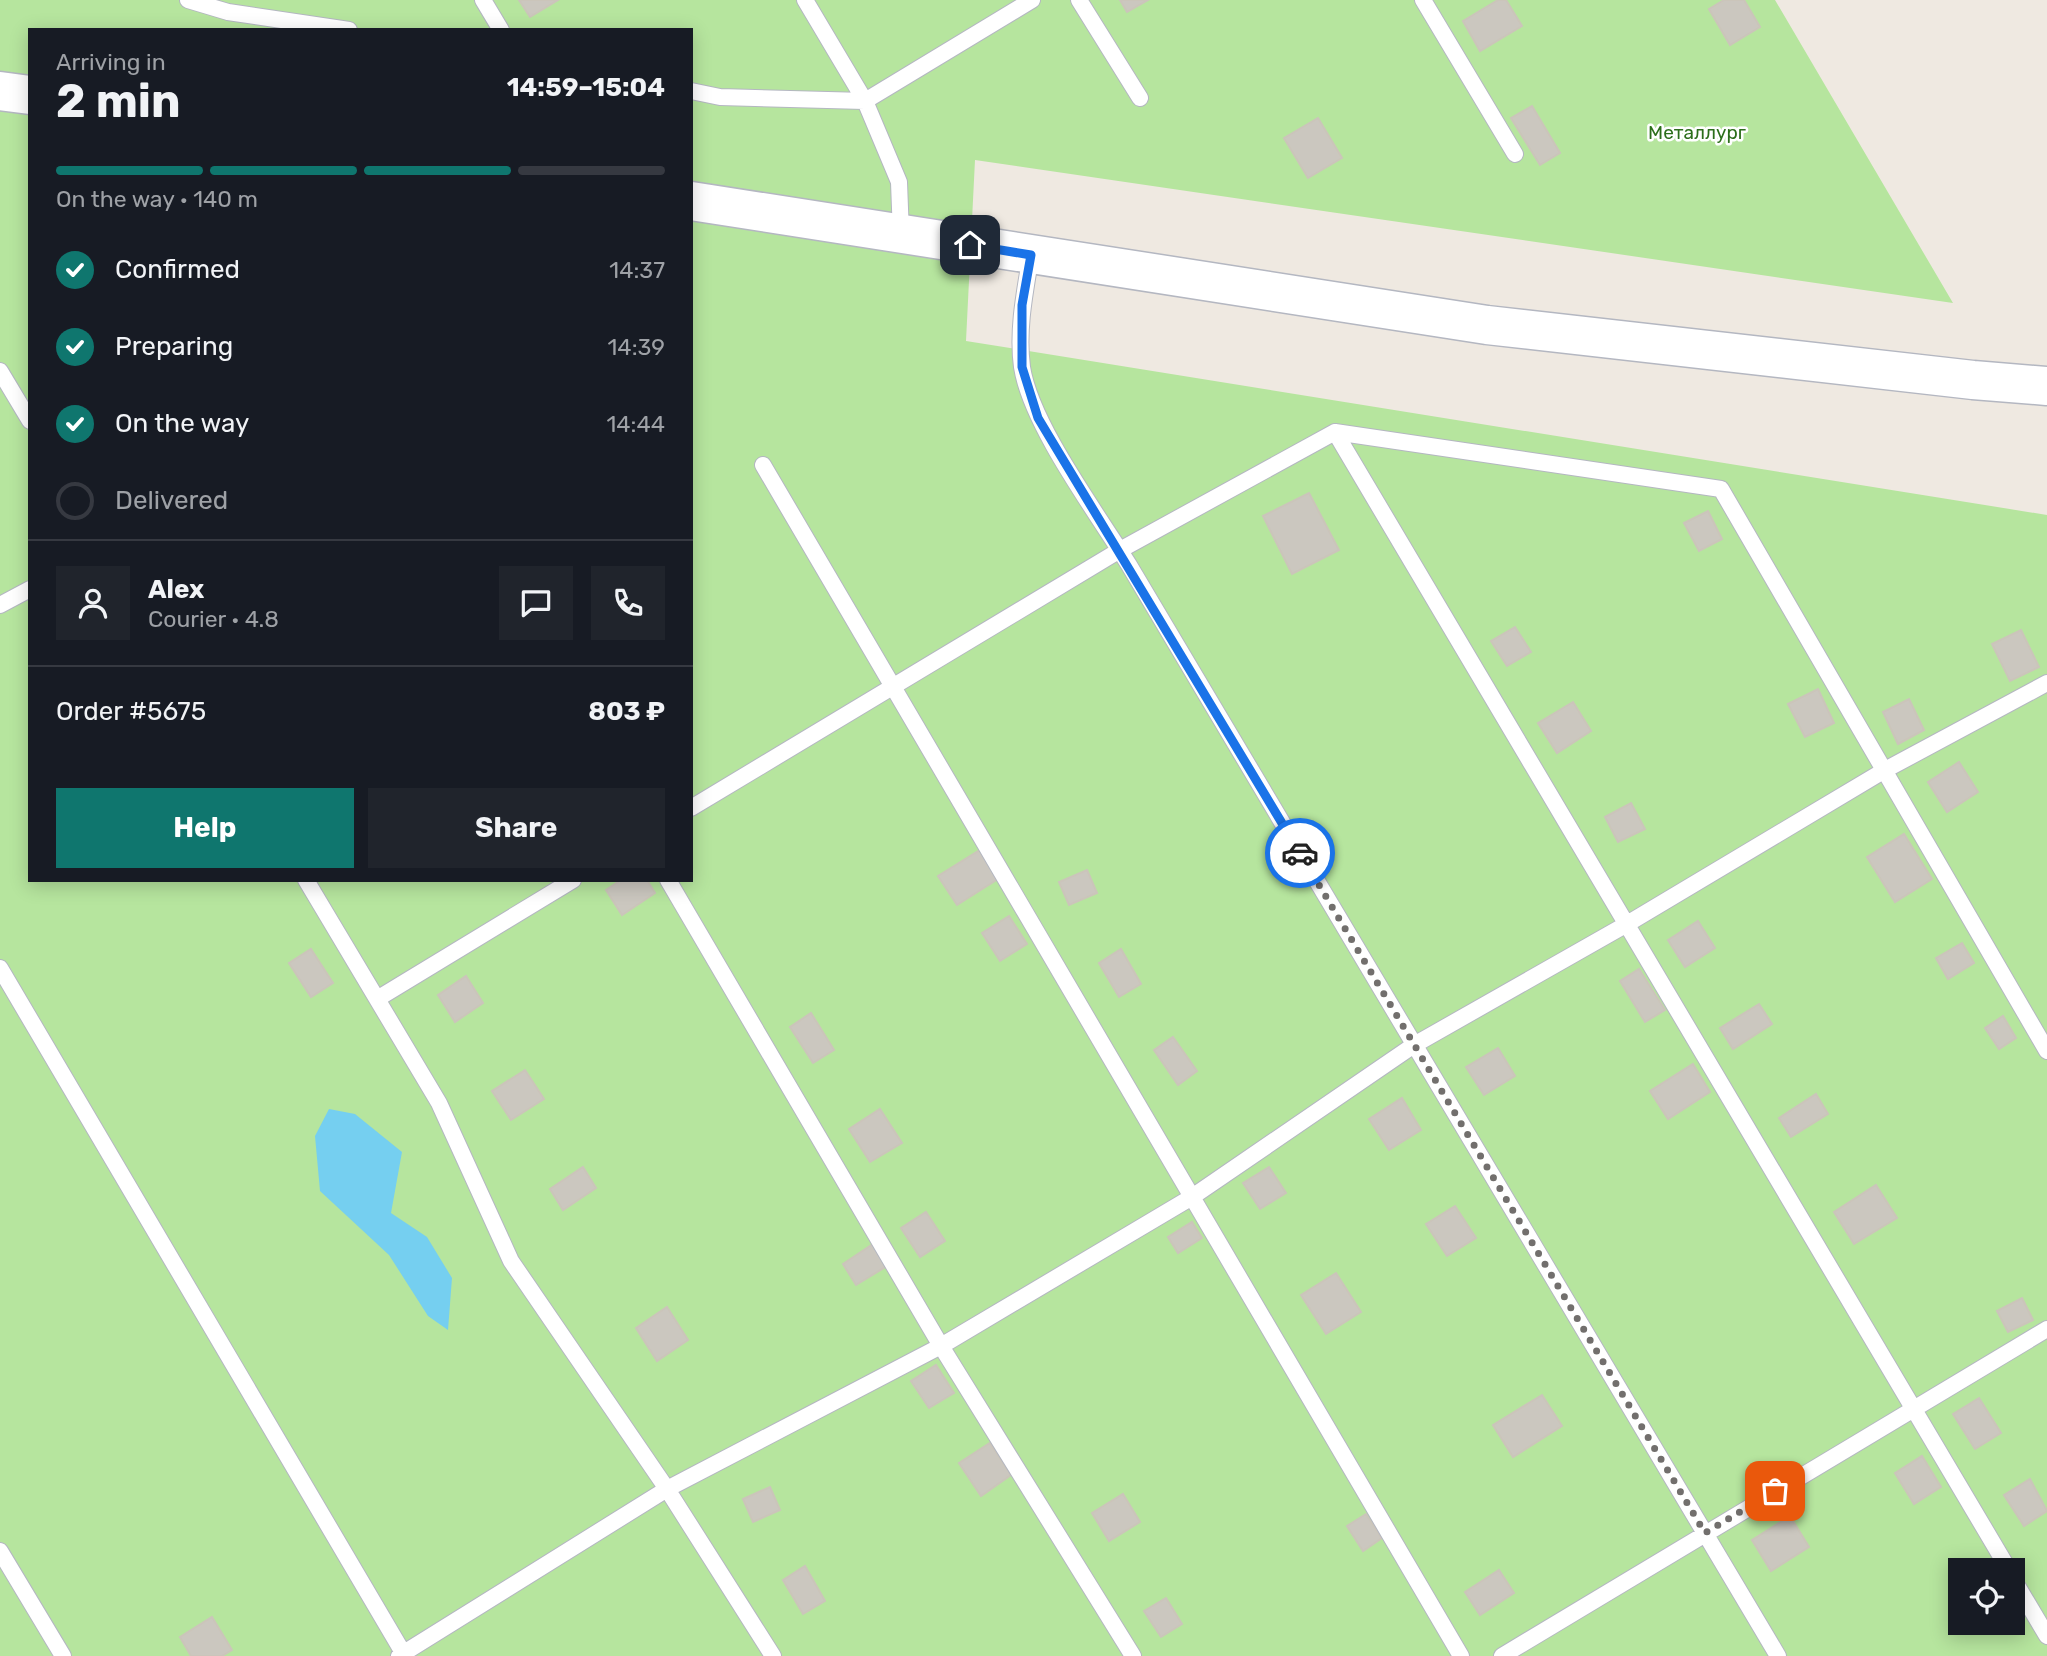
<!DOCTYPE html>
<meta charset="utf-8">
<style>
:root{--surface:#171b24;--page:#20242c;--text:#f1f3f6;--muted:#9ea1a6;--line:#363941;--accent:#0f766e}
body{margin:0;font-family:Rubik,sans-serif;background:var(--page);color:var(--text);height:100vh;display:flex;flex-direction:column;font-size:26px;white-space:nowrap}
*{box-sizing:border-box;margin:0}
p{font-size:23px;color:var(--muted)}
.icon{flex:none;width:38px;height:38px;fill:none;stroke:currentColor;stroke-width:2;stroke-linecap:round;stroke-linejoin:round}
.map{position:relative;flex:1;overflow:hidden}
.sheet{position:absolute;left:28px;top:28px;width:665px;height:854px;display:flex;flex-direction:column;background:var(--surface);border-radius:0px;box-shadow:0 4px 18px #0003}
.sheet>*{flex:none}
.controls{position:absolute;left:1948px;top:1558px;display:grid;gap:14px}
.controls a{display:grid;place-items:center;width:77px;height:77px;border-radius:0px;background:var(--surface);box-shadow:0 4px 18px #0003;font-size:35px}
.pin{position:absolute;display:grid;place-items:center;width:60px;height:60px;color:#fff;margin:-30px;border-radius:14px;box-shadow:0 4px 10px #0006}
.courier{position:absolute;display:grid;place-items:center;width:70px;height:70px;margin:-35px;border:5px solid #1a73e8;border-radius:50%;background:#fff;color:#222;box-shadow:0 2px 9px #0007}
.overview em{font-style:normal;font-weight:700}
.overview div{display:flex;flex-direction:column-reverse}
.overview{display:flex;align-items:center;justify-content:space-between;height:119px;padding:0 28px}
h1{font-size:46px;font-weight:700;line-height:52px}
.bar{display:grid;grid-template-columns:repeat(4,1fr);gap:10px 7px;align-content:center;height:84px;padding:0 28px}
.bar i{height:9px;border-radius:5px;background:var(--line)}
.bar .active{background:var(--accent)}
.bar p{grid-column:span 4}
.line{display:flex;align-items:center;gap:18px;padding:0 28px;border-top:2px solid var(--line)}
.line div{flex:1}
.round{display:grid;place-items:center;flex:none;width:74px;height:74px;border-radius:0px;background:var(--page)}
ol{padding:0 28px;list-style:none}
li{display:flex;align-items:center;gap:21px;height:77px}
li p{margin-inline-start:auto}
li .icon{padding:7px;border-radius:50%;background:var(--accent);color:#fff;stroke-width:4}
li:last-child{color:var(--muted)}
li i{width:38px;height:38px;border:4px solid var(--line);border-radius:50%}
.button{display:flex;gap:14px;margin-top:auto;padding:14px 28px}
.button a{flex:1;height:80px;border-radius:0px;background:var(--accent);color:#fff;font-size:28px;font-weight:700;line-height:80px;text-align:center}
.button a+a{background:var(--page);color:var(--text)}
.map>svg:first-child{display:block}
.green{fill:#b6e59e;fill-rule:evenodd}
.water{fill:#75cff0}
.building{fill:#cbc7bf;stroke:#cbc5ba;stroke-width:2}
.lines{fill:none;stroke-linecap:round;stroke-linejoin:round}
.service-casing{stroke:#b4b7c1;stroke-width:18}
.tertiary-casing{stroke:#b4b7c1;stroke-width:41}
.service{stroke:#fff;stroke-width:16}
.tertiary{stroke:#fff;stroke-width:38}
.done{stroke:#726f6d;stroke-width:7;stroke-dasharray:0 12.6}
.route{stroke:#1a73e8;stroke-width:9}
.labels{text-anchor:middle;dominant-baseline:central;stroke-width:5;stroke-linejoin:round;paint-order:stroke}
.park-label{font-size:19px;fill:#2c6e1b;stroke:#fff}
</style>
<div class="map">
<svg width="2047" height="1656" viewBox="0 0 2047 1656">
<rect width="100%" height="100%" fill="#efe9e1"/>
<path class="green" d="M 0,0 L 1775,0 L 1953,303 L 975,160 L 966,341 L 2047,515 L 2047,1656 L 0,1656 ZM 30,30 L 691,30 L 691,880 L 30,880 ZM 1960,1570 L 2012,1570 L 2012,1622 L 1960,1622 Z"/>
<path class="water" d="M 329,1109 L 355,1114 L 402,1152 L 391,1213 L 427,1237 L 452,1278 L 448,1330 L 428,1316 L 389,1255 L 320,1191 L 315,1136 Z"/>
<path class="building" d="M 519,0 L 558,0 L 530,17 Z
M 1120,0 L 1148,0 L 1127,12 Z
M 1498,0 L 1506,0 L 1522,26 L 1480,51 L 1463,21 Z
M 1724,0 L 1744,0 L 1760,27 L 1730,45 L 1709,9 Z
M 1532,106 L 1560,153 L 1540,165 L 1511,118 Z
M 1318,118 L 1342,158 L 1308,178 L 1284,138 Z
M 1309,493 L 1339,550 L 1292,574 L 1263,516 Z
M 1708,511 L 1722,539 L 1699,551 L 1684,523 Z
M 1515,627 L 1531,652 L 1507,666 L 1491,641 Z
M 2021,630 L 2039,667 L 2010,681 L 1992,644 Z
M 1818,689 L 1834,723 L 1805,737 L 1788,704 Z
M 1909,699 L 1924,730 L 1898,744 L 1883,712 Z
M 1573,702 L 1591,731 L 1557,753 L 1538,723 Z
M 1959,762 L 1978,792 L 1947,812 L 1928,782 Z
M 1631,803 L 1645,829 L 1618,842 L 1605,817 Z
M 1904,834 L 1932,879 L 1895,902 L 1867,857 Z
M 980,850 L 998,879 L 957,905 L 938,876 Z
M 1087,870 L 1097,893 L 1069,905 L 1059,882 Z
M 621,880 L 647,880 L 655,893 L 622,915 L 606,890 Z
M 1009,916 L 1027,944 L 1000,961 L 982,933 Z
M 1698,921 L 1715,948 L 1685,967 L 1668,940 Z
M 1962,943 L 1974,963 L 1948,979 L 1936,958 Z
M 311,949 L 333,983 L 311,997 L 289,963 Z
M 1121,949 L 1141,984 L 1119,997 L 1099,963 Z
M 1639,969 L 1665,1010 L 1645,1022 L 1620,981 Z
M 466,976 L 483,1003 L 455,1022 L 438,995 Z
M 1759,1004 L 1772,1024 L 1733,1049 L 1720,1028 Z
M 811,1013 L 834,1050 L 813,1063 L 790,1027 Z
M 2003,1016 L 2016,1038 L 1999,1049 L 1985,1028 Z
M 1173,1037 L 1197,1071 L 1178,1085 L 1154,1050 Z
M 1498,1048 L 1515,1076 L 1484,1095 L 1466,1067 Z
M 1693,1064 L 1710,1092 L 1668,1119 L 1650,1091 Z
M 525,1070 L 544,1099 L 511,1120 L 492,1091 Z
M 1816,1094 L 1828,1114 L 1791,1137 L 1779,1118 Z
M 1402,1098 L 1421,1130 L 1389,1150 L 1369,1119 Z
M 880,1109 L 902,1143 L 870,1162 L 849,1129 Z
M 583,1167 L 596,1188 L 563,1210 L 550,1189 Z
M 1269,1167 L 1286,1193 L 1260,1209 L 1243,1183 Z
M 1876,1185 L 1897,1218 L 1854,1244 L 1834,1212 Z
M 1455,1206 L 1476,1238 L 1447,1256 L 1426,1224 Z
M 926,1212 L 945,1241 L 920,1257 L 901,1228 Z
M 1192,1222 L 1202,1238 L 1178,1253 L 1168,1237 Z
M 873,1244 L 887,1266 L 856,1285 L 843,1264 Z
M 1336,1273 L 1361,1312 L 1326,1334 L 1301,1295 Z
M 2022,1298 L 2033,1320 L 2008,1332 L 1997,1311 Z
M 667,1307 L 688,1340 L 657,1361 L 636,1328 Z
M 936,1365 L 954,1393 L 929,1408 L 911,1381 Z
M 1542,1395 L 1562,1426 L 1513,1457 L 1493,1425 Z
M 1979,1398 L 2001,1433 L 1975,1449 L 1953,1414 Z
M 990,1443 L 1011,1475 L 981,1496 L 959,1463 Z
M 1922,1456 L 1941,1487 L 1914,1504 L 1895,1473 Z
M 2030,1479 L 2047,1511 L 2024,1526 L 2004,1495 Z
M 770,1487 L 780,1510 L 753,1522 L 743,1499 Z
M 1123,1494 L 1140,1522 L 1109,1541 L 1092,1513 Z
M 1366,1514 L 1382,1538 L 1363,1551 L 1347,1526 Z
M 1790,1516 L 1809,1547 L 1771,1571 L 1752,1540 Z
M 805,1566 L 825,1601 L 803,1614 L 783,1580 Z
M 1499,1570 L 1514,1593 L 1480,1615 L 1465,1592 Z
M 1166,1598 L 1182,1624 L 1161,1637 L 1144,1611 Z
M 212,1617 L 232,1650 L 222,1656 L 191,1656 L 180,1637 Z"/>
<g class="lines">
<defs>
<path id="service" d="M 188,0 L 228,12 L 349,30
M 483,0 L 501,30
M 805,0 L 865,101 L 899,182 L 901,235
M 1079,0 L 1140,98
M 1423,0 L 1515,154
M 691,91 L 720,97 L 865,101 L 1032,0
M 1031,255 C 1025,291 1017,330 1022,367 C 1031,425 1097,513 1129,565 L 1778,1656
M 0,371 L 30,421
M 1335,432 L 2009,1570
M 763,465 L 1461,1656
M 0,605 L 30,589
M 691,808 L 1120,550 L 1335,432 L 1721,489 L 2047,1051
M 306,880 L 439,1103 L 511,1261 L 667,1489 L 773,1656
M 668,880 L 941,1346 L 1133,1656
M 0,968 L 405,1656
M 377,999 L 573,880
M 0,1551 L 63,1656
M 2012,1577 L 2047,1636
M 399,1656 L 667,1489 L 941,1346 L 1192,1197 L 1414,1045 L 1627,924 L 1885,770 L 2047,683
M 1502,1656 L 2047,1329"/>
<path id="tertiary" d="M 0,91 L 30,95
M 691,201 L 1487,325 L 1973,380 L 2047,386"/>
</defs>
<use href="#service" class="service-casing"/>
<use href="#tertiary" class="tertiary-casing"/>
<use href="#service" class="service"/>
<use href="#tertiary" class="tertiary"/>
</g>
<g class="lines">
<path class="done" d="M 1300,853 L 1705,1533 L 1775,1491"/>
<path class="route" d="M 970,245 L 1031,255 L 1022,305 L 1022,367 L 1038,418 L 1300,853"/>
</g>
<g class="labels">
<g class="park-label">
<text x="1697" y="132">Металлург</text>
</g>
</g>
</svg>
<div class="controls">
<a><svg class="icon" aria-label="locate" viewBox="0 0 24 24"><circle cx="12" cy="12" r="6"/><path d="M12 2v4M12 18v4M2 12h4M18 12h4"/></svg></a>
</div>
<div class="pin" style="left:1775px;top:1491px;background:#ea580c"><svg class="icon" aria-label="bag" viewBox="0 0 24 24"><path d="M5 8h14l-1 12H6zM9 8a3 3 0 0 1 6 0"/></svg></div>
<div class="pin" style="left:970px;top:245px;background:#1f2937"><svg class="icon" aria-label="home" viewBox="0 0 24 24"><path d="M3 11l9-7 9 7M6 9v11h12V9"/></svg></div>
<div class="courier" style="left:1300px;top:853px"><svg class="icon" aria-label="car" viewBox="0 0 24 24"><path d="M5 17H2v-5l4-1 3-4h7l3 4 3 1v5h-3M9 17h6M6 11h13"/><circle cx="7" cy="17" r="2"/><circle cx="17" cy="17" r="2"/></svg></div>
<section class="sheet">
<div class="overview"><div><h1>2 min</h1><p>Arriving in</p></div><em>14:59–15:04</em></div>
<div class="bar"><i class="active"></i><i class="active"></i><i class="active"></i><i></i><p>On the way · 140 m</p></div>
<ol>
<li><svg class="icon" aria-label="check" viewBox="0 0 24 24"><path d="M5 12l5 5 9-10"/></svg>Confirmed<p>14:37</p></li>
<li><svg class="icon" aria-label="check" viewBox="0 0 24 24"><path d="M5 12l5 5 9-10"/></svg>Preparing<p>14:39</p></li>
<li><svg class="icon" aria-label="check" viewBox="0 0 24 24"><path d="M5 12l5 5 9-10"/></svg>On the way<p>14:44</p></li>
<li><i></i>Delivered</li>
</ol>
<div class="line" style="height:126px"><a class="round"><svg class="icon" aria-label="person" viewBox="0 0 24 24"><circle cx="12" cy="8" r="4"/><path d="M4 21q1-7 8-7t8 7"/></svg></a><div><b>Alex</b><p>Courier · 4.8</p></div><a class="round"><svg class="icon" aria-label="chat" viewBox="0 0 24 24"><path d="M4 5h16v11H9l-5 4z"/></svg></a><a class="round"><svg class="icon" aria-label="phone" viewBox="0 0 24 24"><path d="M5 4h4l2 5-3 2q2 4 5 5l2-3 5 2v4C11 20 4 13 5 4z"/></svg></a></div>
<div class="line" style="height:91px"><div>Order #5675</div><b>803 ₽</b></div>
<div class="button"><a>Help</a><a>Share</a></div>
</section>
</div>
